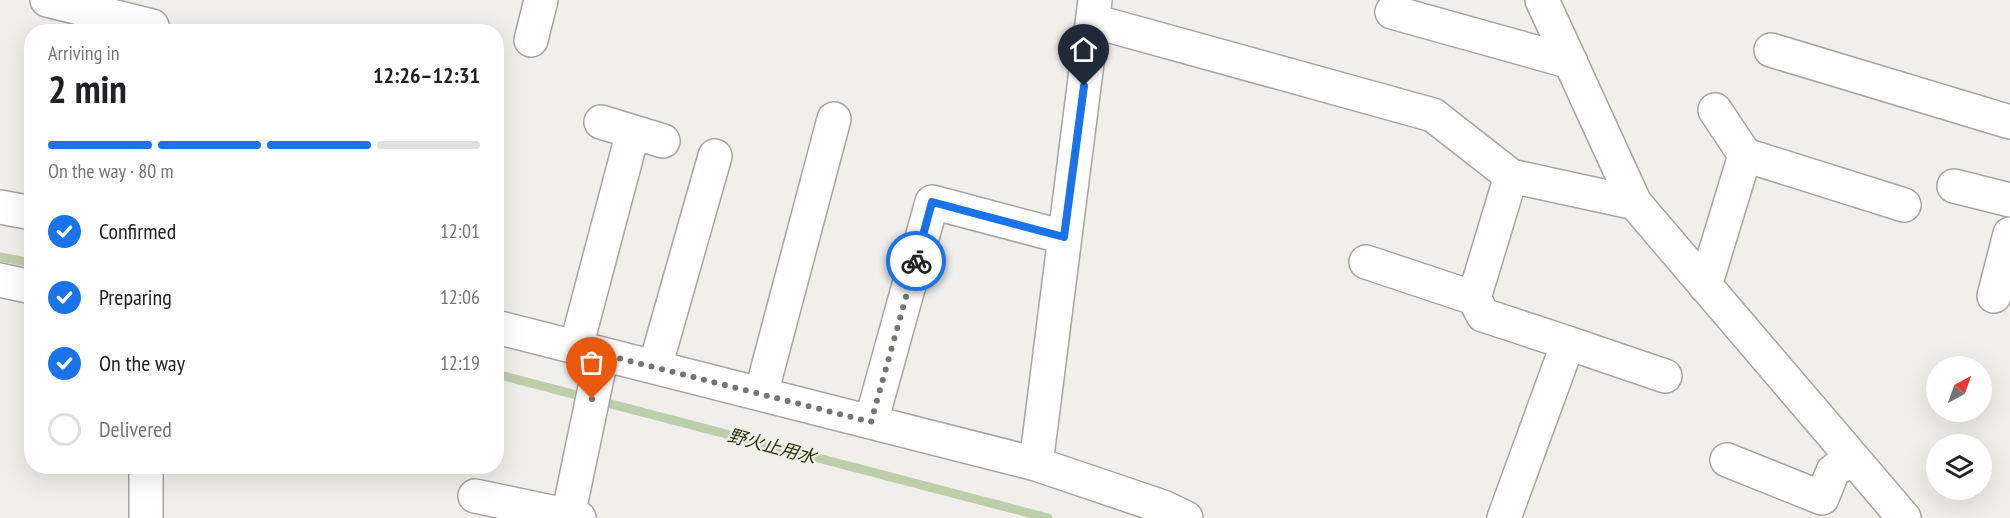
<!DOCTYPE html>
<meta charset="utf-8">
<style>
:root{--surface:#fff;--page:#f6f6f6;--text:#202124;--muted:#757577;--line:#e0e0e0;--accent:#1a73e8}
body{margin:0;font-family:"PT Sans Narrow","Noto Sans JP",sans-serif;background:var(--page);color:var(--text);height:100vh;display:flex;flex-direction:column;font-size:22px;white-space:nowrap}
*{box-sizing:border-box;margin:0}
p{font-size:20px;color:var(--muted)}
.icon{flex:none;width:33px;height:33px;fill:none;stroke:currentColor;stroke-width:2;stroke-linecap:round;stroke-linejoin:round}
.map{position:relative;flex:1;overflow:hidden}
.panel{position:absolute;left:24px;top:24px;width:480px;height:450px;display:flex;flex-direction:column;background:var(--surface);border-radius:24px;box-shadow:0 6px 24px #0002}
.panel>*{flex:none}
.needle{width:39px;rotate:41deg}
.fabs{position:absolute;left:1926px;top:356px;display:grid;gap:12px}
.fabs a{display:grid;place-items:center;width:66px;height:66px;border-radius:50%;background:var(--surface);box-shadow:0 6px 24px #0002;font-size:30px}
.pin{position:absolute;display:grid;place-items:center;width:51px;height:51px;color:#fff;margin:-62px -26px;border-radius:50% 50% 50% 0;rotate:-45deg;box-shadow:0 0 6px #0007}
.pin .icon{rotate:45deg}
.courier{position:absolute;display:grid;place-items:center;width:60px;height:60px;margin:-30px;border:4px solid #1a73e8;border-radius:50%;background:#fff;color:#222;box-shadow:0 2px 8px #0007}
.head em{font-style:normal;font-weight:800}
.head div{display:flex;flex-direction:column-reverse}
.head{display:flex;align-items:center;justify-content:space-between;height:102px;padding:0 24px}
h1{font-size:39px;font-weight:800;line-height:45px}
.bar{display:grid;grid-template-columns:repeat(4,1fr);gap:9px 6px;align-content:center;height:72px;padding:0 24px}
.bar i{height:8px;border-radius:4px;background:var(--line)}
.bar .on{background:var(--accent)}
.bar p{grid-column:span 4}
ol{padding:0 24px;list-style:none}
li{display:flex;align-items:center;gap:18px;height:66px}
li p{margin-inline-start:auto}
li .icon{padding:6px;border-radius:50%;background:var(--accent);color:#fff;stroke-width:4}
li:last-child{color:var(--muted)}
li i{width:33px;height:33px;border:3px solid var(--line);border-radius:50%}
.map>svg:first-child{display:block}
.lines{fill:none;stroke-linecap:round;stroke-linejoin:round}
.stream{stroke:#beceaa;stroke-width:9}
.minor-casing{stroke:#a6a5a1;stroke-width:36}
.minor{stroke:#fff;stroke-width:33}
.done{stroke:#767572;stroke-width:6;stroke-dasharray:0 10.8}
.route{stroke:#1a73e8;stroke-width:8}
.labels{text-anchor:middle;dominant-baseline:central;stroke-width:4.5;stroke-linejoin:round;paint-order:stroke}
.water-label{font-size:18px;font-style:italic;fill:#243500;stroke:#f1efeb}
</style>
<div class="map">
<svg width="2010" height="518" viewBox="0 0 2010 518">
<rect width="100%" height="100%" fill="#f1efeb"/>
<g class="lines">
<path class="stream" d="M 0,257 L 32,263
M 496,374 L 1048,518"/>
<defs>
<path id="minor" d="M 47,0 L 152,26
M 1542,0 L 1635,203 L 1904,518
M 1392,12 L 1571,62
M 1093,21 L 1433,115 L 1511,176 L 1635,203
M 531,40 L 541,0
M 1771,50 L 2010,122
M 1715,110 L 1745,155
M 601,122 L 663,141
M 1954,186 L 2010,200
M 0,207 L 32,213
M 1366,262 L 1474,298
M 0,280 L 32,287
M 1705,286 L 1745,155 L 1904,205
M 1994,296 L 2010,234
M 496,327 L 1036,464 L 1163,507 L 1186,518
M 1568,343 L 1665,376
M 576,347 L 633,132
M 655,367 L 715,156
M 761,394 L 834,119
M 871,422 L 932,202 L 1064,237
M 1727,460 L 1822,498 L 1833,471 L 1852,458
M 1036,464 L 1095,0
M 475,496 L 579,518
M 568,516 L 602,354
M 146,518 L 146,466
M 1504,518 L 1568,343 L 1483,315 L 1474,298 L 1511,176"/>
</defs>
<use href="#minor" class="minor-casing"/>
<use href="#minor" class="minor"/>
</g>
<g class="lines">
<path class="done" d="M 592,399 L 602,354 L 871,422 L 916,261"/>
<path class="route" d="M 916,261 L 932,202 L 1064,237 L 1084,86"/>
</g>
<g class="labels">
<g class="water-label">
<text transform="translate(772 446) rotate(15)">野火止用水</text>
</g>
</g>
</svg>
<div class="fabs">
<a><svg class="needle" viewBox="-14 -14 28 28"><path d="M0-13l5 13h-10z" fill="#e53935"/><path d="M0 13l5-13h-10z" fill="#757577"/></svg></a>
<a><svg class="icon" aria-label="layers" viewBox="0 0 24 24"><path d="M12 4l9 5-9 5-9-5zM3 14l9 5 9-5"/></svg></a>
</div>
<div class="pin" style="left:592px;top:399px;background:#ea580c"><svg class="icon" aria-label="bag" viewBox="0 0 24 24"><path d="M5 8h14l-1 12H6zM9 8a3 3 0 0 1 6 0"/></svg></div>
<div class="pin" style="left:1084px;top:86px;background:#1f2937"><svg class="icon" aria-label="home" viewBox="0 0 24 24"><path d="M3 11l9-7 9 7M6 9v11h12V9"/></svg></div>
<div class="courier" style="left:916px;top:261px"><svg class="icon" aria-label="bike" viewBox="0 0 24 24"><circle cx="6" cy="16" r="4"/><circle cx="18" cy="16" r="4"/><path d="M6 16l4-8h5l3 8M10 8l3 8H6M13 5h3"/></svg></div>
<section class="panel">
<div class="head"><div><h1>2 min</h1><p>Arriving in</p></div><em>12:26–12:31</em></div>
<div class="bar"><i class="on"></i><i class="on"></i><i class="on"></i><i></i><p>On the way · 80 m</p></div>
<ol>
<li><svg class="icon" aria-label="check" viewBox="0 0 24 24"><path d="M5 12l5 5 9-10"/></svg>Confirmed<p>12:01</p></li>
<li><svg class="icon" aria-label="check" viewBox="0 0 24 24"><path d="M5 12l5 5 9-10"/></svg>Preparing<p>12:06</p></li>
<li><svg class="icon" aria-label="check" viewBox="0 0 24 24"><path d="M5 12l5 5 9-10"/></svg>On the way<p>12:19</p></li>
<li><i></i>Delivered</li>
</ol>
</section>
</div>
